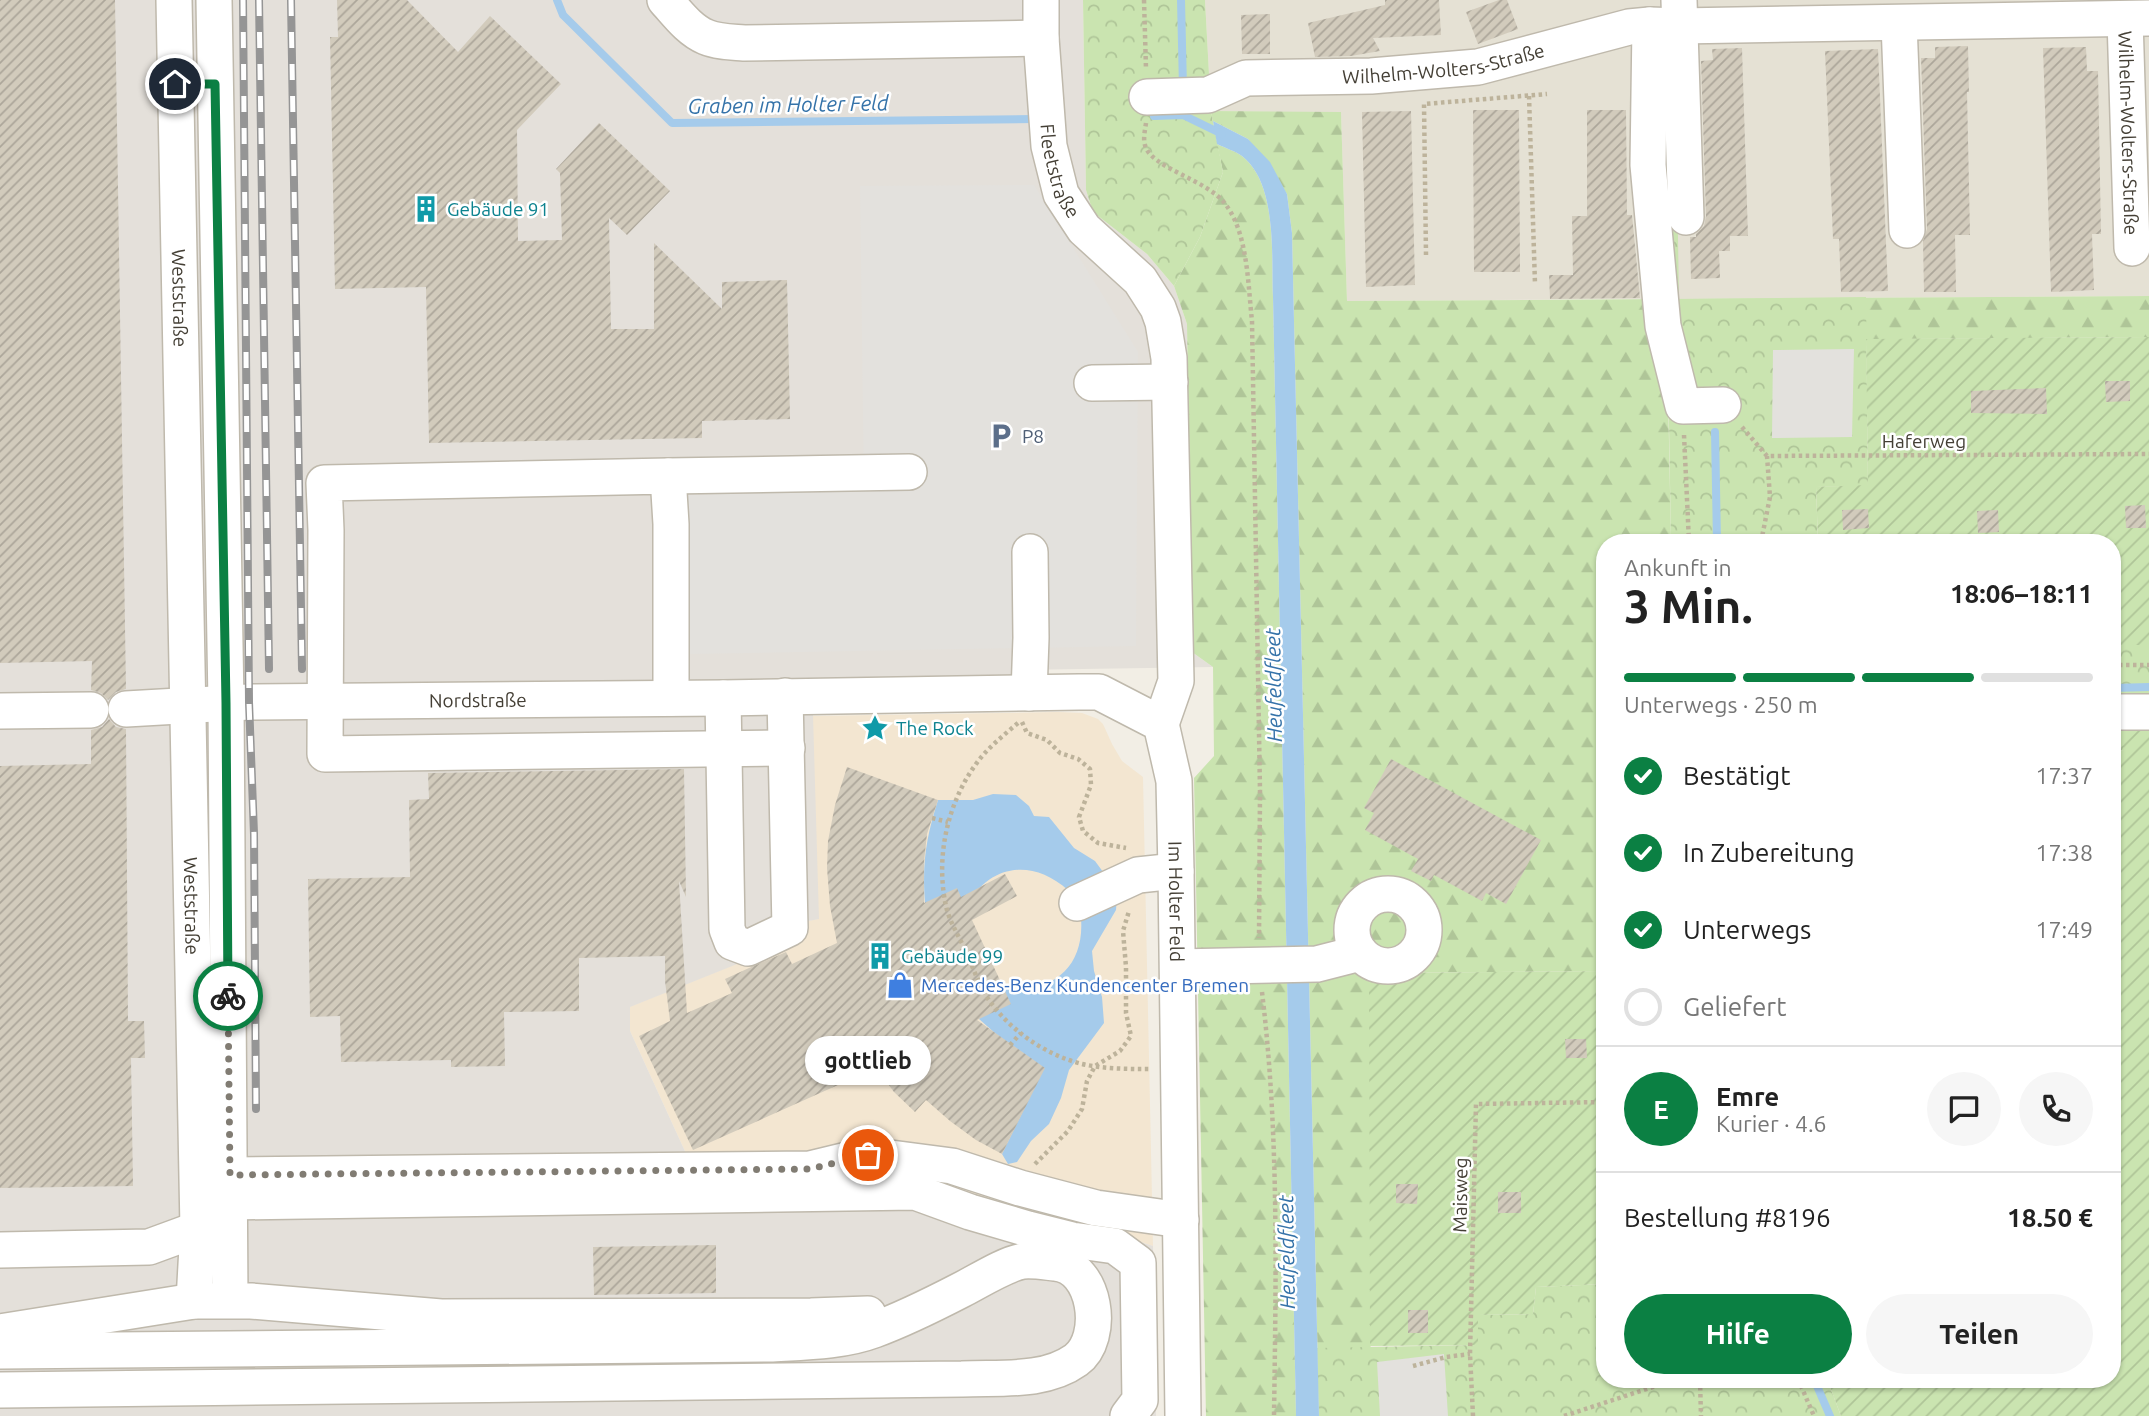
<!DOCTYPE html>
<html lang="de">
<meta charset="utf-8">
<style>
:root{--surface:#fff;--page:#f6f6f6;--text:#222;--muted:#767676;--line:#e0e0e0;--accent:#0b8043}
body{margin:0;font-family:Ubuntu,sans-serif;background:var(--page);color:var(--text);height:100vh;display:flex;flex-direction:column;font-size:26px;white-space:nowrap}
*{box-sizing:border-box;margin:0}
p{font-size:23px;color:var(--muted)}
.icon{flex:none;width:38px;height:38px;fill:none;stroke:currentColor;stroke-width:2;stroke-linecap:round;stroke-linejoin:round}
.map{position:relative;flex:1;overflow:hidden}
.sheet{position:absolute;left:1596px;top:534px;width:525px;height:854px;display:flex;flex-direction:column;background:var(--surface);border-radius:28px;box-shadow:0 2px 5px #0004}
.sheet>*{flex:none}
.pin{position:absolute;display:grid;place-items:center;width:60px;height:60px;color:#fff;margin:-30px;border:4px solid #fff;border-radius:50%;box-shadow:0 2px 7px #0007}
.courier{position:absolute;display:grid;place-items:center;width:70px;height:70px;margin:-35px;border:5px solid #0b8043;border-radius:50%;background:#fff;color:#222;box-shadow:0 2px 9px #0007}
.bubble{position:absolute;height:49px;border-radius:24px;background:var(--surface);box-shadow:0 2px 5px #0004;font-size:23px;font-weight:600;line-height:49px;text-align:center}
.summary em{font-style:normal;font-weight:600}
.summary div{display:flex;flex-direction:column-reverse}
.summary{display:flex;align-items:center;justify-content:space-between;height:119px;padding:0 28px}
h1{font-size:46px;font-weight:600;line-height:52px}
.bar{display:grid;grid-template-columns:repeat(4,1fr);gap:10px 7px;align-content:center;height:84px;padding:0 28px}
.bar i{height:9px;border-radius:5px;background:var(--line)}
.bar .on{background:var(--accent)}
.bar p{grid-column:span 4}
.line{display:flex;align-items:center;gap:18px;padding:0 28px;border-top:2px solid var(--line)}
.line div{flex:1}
.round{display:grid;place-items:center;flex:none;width:74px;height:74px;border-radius:37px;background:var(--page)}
ol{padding:0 28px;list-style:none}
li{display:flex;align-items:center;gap:21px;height:77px}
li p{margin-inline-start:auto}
li .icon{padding:7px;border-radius:50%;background:var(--accent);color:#fff;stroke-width:4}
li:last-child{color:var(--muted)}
li i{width:38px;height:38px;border:4px solid var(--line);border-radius:50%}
.primary-button{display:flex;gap:14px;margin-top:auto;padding:14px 28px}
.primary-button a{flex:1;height:80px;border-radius:42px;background:var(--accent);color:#fff;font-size:28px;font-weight:600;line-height:80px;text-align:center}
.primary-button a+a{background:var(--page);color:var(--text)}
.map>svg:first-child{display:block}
.residential{fill:#e5e1d4}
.commercial{fill:#f3e6d1}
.industrial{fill:#e4e0da}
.forest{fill:url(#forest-firs)}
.park{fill:url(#park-crowns)}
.garden{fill:url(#garden-furrows)}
.parking{fill:#e3e1dd}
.water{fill:#a5cbeb}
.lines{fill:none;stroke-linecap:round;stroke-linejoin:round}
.stream{stroke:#a5cbeb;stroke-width:8}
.building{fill:url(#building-hatch)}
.minor-casing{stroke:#bfb9ac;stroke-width:38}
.path{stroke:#bdb39b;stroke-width:4.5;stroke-dasharray:3.5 3.5;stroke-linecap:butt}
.minor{stroke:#fff;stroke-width:35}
.rail-casing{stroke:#959595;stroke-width:8}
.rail{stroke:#fff;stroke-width:5;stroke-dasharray:16;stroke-linecap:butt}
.done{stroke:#817c73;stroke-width:7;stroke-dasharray:0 12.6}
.route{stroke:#0b8043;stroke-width:9}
.labels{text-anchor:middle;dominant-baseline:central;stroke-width:5;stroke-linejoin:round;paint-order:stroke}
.street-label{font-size:19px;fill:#443f35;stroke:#fff}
.culture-label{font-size:19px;fill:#0d838f;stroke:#fff;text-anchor:start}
.service-label{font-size:19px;fill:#4e5e75;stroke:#fff;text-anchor:start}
.shop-label{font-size:19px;fill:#366cbe;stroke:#fff;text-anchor:start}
.water-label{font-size:21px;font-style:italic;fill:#3573a9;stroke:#fff}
</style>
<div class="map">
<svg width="2149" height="1416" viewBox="0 0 2149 1416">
<defs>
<pattern id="forest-firs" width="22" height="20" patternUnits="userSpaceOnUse" patternTransform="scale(1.75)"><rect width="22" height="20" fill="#cae4b0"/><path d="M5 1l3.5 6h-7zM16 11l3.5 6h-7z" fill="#afc598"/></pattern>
<pattern id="park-crowns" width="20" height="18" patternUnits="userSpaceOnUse" patternTransform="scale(1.75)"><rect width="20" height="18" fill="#cae4b0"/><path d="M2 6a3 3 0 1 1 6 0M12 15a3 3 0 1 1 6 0" fill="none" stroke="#afc598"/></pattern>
<pattern id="garden-furrows" width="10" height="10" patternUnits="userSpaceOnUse" patternTransform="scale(1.75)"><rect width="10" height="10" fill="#cae4b0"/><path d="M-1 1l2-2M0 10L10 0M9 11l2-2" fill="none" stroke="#afc598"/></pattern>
<pattern id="building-hatch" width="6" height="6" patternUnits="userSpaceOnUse" patternTransform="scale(1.75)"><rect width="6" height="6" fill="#d2cbbc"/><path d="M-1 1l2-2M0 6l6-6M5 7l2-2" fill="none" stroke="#aca69a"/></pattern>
</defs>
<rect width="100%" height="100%" fill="#f2eee5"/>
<path class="residential" d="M 1205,0 L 2149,0 L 2149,296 L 1678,299 L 1675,49 L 1644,299 L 1347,301 L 1341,113 L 1211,111 Z"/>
<path class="commercial" d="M 1058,712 L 1082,713 L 1098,719 L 1103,724 L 1112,744 L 1122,761 L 1143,777 L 1153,1246 L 1128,1238 L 699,1182 L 630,1031 L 629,1007 L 801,938 L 803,922 L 818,919 L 812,716 Z"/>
<path class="industrial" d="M 0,0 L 1083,0 L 1086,190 L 1093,212 L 1147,254 L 1174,286 L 1187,324 L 1192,652 L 1213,667 L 1018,670 L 1009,678 L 812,681 L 819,919 L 803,922 L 802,938 L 630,1007 L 630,1031 L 699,1182 L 954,1194 L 1128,1238 L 1153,1246 L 1156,1416 L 0,1416 Z"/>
<path class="forest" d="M 1211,111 L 1341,112 L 1347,301 L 2149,296 L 2149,337 L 1667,341 L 1671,542 L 1605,542 L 1605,971 L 1370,973 L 1371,1346 L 1319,1416 L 1292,233 L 1287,194 L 1248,139 L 1213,121 Z
M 1217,144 C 1225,148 1235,151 1242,156 C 1278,184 1271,257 1273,297 L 1296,1416 L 1206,1416 L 1194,778 L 1214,756 L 1213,667 L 1192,652 L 1187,324 L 1174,286 L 1200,237 L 1223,172 Z"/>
<path class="park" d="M 1083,0 L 1205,0 L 1211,111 L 1223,172 L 1200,237 L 1174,286 L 1147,254 L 1093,212 L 1086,190 Z
M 1675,49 L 1679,299 L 1866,297 L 1868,486 L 1816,487 L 1818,542 L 1671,542 L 1668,366 L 1644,299 Z
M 2112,645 L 2149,645 L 2149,730 L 2124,731 L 2124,750 L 2112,750 Z
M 1605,1284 L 1605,1379 L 1827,1379 L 1841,1416 L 1319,1416 L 1317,1348 L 1477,1345 L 1477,1315 L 1533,1314 L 1536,1287 Z"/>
<path class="garden" d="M 2149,337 L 2149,645 L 2112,645 L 2112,542 L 1818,542 L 1816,487 L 1868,485 L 1866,339 Z
M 2149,730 L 2149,1416 L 1841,1416 L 1827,1379 L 2112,1379 L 2112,751 L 2124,750 L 2124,731 Z
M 1605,971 L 1605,1284 L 1536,1287 L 1533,1314 L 1478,1315 L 1478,1345 L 1370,1346 L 1369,973 Z"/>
<path class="parking" d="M 1034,185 L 1138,352 L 1136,646 L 689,654 L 686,495 L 864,491 L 860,186 Z
M 1854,349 L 1852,437 L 1772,438 L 1773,350 Z
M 1444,1354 L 1448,1416 L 1380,1416 L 1377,1362 Z"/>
<path class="water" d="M 1213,121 L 1248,139 L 1270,162 L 1287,194 L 1292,233 L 1319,1416 L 1296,1416 L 1273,297 C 1271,257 1278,184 1242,156 C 1235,151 1225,148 1217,144 Z
M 993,794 L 1016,795 L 1029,806 L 1034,816 L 1049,817 L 1074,848 L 1095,861 L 1106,876 L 1068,890 C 1032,858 989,864 966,907 L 925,903 C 922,863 926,838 938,800 L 973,800 Z
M 1117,897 L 1116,910 L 1092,951 L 1094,971 L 1102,997 L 1104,1023 L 1069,1070 L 1061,1098 L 1049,1124 L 1031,1141 L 1017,1162 L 1008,1164 L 1002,1154 L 1044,1068 L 996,1034 L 979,1019 L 1002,986 C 1051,996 1085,968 1081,918 Z"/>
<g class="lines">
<path class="stream" d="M 557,0 L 563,15 L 672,123 L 1033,119
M 1181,0 L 1183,88
M 1154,116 L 1183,115 L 1222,134
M 1715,432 L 1717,542
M 2112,688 L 2149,687
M 1814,1379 L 1830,1416"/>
</g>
<path class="building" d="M 0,0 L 115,0 L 126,689 L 116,692 L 108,700 L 101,693 L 91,690 L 92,661 L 0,663 Z
M 337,0 L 407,0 L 458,52 L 490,16 L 561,84 L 517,130 L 518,241 L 562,240 L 560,173 L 556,169 L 599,123 L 670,191 L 627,235 L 609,218 L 611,329 L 654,329 L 654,243 L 722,309 L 722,282 L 787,280 L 790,419 L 702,421 L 702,438 L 429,443 L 426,287 L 335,289 L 330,37 L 338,37 Z
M 1385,0 L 1439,0 L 1441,35 L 1373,38 L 1380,51 L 1351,56 L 1315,57 L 1308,23 L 1385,5 Z
M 1499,0 L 1507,0 L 1518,29 L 1478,44 L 1466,12 Z
M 1270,14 L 1270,54 L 1242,54 L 1241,15 Z
M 1968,46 L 1969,92 L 1967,92 L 1970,235 L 1955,235 L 1956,292 L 1924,292 L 1923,241 L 1927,229 L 1921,58 L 1935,58 L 1935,47 Z
M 2086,47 L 2087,71 L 2098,71 L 2101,234 L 2092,234 L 2094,290 L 2051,292 L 2043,48 Z
M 1742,48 L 1748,236 L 1730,236 L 1730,251 L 1719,251 L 1720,278 L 1691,279 L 1690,237 L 1696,237 L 1696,234 L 1704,226 L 1706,216 L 1701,61 L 1713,60 L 1712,49 Z
M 1878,49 L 1888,291 L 1841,292 L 1839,239 L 1833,239 L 1825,51 Z
M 1473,110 L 1519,110 L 1520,272 L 1474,272 Z
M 1587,110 L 1626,110 L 1627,215 L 1632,215 L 1640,298 L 1550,299 L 1549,275 L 1573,275 L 1572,216 L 1587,216 Z
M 1411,111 L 1415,285 L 1366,287 L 1362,112 Z
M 2105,381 L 2130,381 L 2130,401 L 2106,402 Z
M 2046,388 L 2047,414 L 1971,413 L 1971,391 Z
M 2145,505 L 2146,528 L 2126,528 L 2125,506 Z
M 1868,509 L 1869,528 L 1843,530 L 1842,510 Z
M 1998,510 L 1999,532 L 1978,533 L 1977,511 Z
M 109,719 L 116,727 L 126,729 L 128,1021 L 144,1021 L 145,1058 L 131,1058 L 133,1186 L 0,1188 L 0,766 L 91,764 L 91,730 L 102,727 Z
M 1391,759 L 1541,840 L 1506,904 L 1486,893 L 1482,901 L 1434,875 L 1431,881 L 1411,871 L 1418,859 L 1365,830 L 1374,813 L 1364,808 Z
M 847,767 L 938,800 L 927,834 L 924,862 L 924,903 L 957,888 L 961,897 L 1005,874 L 1017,896 L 972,920 L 1011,1004 L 977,1020 L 1045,1068 L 1002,1154 L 976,1140 L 950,1121 L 926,1100 L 915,1112 L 894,1092 L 876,1068 L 693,1150 L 639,1036 L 670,1021 L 665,981 L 665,956 L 579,958 L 579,1011 L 504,1012 L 505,1066 L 451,1067 L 451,1060 L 341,1062 L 340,1016 L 310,1017 L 308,879 L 410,877 L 409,800 L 429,799 L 428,773 L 684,769 L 686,897 L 679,881 L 687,1013 L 732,993 L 725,979 L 749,968 L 786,952 L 792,964 L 837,943 L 830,906 L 827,868 L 828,841 L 835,805 Z
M 1565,1039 L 1586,1039 L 1587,1058 L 1566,1058 Z
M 1396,1184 L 1418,1184 L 1417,1204 L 1396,1203 Z
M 1498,1192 L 1521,1192 L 1521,1213 L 1498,1213 Z
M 716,1245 L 716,1293 L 594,1295 L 593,1247 Z
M 1408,1310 L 1428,1310 L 1428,1333 L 1408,1333 Z"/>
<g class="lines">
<defs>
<g id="minor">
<path id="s1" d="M 174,0 L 198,1229 L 194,1301"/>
<path d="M 214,0 L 226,703 L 230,1300"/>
<path d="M 665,0 C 677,13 689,30 706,37 C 717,42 732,42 744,43 L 1041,38"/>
<path id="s2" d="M 1041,0 L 1041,38 L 1049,146 L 1061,194 L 1084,229 L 1140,280 L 1158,308 L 1163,322 L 1169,358 L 1176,681 L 1161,724"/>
<path d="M 1679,0 L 1686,217"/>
<path id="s3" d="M 2125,19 L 2132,248"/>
<path d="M 1899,23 L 1907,230"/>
<path d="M 1650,25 L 1648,165 L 1663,326 L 1683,406 L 1723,405"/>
<path id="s4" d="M 1147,97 L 1208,95 L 1246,78 L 1371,76 L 1478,67 L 1629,27 L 1650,25 L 1679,26 L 2149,18"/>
<path d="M 1092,383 L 1170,382"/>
<path d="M 668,476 L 909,472"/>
<path d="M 1029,693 L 1031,638 L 1030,552"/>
<path d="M 671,698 L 671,524 L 668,476 L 324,483 L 326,530 L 325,754 L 787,748"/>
<path d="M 723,698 L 727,929 L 732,942 L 748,948 L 790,928 L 785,696"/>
<path id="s5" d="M 126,709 L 249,702 L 723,698 L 1079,692 L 1099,692 L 1161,724 L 1174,781 L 1176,871 L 1183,1416"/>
<path d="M 0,711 L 91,710"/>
<path d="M 2112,712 L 2149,712"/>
<circle cx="1388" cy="930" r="36"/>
<path d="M 1077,903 L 1138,875 L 1176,871"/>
<path d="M 1178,967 L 1317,964 L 1360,953"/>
<path d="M 230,1175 L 810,1169 L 868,1155 L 952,1166 L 1020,1188 L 1096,1208 L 1181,1220"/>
<path d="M 230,1202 L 915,1192 L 970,1212 L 1028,1229 L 1072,1240 L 1115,1246 L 1138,1263 L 1140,1400 L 1128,1416"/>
<path d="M 0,1250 L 149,1247 L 198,1229 L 220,1227"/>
<path d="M 0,1332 L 194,1301 L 251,1301 L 441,1317 L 811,1316 L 868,1314"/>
<path d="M 0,1351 L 769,1344 C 803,1342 842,1342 874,1330 C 904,1319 932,1305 961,1290 C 977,1282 1005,1264 1023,1261 C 1033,1260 1045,1262 1055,1263 C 1096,1266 1106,1338 1076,1360 C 1044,1383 999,1377 962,1379 L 0,1390"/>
</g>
</defs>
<use href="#minor" class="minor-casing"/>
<path class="path" d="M 1144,0 L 1146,69
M 1529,96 L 1535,284
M 1146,123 C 1145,130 1143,139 1145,145 C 1150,168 1209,180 1226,205 C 1248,234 1248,286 1252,321 L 1260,791 L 1259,938
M 1426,255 L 1424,104 L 1547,94
M 1742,427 L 1767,456 L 2149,454
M 1684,435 L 1689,542
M 1761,542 L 1770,497 L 1767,456
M 2112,665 L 2149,665
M 1022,722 L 1027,733 L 1047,740 L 1060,753 L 1078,759 L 1090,769 L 1091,785 L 1079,817 L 1083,831 L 1098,843 L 1126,848
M 1018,723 C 1004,735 990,746 979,760 C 948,800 935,856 946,906 C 949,921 959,936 965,950 C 971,963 976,976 982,989 C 1002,1025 1042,1054 1082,1064 C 1104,1069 1128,1069 1151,1069
M 932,818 L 948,822
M 952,961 L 968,955
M 1262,992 C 1279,1133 1276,1275 1274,1416
M 1010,1045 L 1021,1033
M 1035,1164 L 1068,1131 L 1082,1109 L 1087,1081 L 1095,1066 L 1120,1051 L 1131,1036 L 1126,1013 L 1126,967 L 1123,931 L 1129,911
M 1413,1366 L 1446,1357 L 1470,1354
M 1798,1379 L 1814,1416
M 1700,1380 L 1701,1416
M 1473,1416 L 1470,1354 L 1476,1104 L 1605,1102
M 1564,1416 L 1659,1385 L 1708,1379"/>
<use href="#minor" class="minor"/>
<defs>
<path id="rail" d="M 243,0 L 249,702 L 254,834 L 256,1109
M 259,0 L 269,669
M 291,0 L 302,669"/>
</defs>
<use href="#rail" class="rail-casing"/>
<use href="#rail" class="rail"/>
</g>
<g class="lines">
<path class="done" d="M 228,996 L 230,1175 L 810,1169 L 868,1155"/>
<path class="route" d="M 175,84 L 215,84 L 226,703 L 228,996"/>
</g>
<defs>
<symbol id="building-bare" viewBox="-9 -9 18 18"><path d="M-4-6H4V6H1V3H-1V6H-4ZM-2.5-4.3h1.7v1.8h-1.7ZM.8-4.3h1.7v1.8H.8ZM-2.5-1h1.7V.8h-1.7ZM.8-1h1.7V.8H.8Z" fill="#0f9aa8" stroke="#fff" stroke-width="2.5" paint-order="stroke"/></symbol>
<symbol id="parking-bare" viewBox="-9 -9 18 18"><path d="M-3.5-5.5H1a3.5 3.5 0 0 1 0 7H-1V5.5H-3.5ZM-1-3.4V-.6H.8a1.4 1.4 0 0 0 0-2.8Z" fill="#5c6f8a" stroke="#fff" stroke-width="2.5" paint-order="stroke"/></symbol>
<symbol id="sight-bare" viewBox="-9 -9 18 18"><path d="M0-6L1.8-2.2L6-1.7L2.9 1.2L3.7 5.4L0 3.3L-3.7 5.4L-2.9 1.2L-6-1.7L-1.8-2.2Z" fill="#0f9aa8" stroke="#fff" stroke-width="2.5" paint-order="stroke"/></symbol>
<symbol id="shop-bare" viewBox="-9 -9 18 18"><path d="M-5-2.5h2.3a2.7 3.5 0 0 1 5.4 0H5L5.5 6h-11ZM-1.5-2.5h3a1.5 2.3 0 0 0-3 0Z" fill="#3f7fe0" stroke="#fff" stroke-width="2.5" paint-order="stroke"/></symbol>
</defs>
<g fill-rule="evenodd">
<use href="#building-bare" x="407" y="190" width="38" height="38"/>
<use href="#parking-bare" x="982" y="417" width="38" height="38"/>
<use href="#sight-bare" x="856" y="709" width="38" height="38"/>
<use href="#building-bare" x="861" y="937" width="38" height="38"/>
<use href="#shop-bare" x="881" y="966" width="38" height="38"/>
</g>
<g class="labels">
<g class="street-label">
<text stroke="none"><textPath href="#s4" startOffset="301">Wilhelm-Wolters-Straße</textPath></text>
<text stroke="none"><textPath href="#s3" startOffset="114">Wilhelm-Wolters-Straße</textPath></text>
<text stroke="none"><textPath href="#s2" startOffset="173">Fleetstraße</textPath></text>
<text stroke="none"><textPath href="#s1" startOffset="298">Weststraße</textPath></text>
<text x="1924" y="441">Haferweg</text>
<text stroke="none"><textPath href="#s5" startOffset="352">Nordstraße</textPath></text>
<text stroke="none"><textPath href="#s5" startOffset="1222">Im Holter Feld</textPath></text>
<text stroke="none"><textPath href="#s1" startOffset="906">Weststraße</textPath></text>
<text transform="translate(1460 1195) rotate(-89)">Maisweg</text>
</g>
<g class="culture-label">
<text x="447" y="209">Gebäude 91</text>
<text x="896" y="728">The Rock</text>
<text x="901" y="956">Gebäude 99</text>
</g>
<g class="service-label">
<text x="1022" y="436">P8</text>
</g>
<g class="shop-label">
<text x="921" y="985">Mercedes-Benz Kundencenter Bremen</text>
</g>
<g class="water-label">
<text transform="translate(788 104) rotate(-1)">Graben im Holter Feld</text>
<text transform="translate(1273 685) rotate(-91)">Heufeldfleet</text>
<text transform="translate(1286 1252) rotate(-91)">Heufeldfleet</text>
</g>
</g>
</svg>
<div class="pin" style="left:868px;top:1155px;background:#ea580c"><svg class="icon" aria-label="bag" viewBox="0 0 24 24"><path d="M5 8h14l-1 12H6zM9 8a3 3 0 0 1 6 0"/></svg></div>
<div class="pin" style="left:175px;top:84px;background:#1f2937"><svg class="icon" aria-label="home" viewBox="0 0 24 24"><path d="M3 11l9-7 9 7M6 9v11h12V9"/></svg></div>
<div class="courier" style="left:228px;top:996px"><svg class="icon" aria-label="bike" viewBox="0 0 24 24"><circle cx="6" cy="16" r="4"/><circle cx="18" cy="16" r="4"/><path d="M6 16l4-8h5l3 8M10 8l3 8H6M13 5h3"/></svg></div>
<div class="bubble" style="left:805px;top:1036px;width:126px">gottlieb</div>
<section class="sheet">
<div class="summary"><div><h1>3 Min.</h1><p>Ankunft in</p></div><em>18:06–18:11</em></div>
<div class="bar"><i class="on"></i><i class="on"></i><i class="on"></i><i></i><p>Unterwegs · 250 m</p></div>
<ol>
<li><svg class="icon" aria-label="check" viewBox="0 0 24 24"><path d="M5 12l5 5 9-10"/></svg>Bestätigt<p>17:37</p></li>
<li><svg class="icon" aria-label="check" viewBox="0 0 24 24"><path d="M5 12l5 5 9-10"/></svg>In Zubereitung<p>17:38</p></li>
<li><svg class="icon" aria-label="check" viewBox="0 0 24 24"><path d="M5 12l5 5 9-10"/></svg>Unterwegs<p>17:49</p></li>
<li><i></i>Geliefert</li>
</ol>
<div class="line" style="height:126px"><b class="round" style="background:var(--accent);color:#fff">E</b><div><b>Emre</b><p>Kurier · 4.6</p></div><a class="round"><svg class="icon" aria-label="chat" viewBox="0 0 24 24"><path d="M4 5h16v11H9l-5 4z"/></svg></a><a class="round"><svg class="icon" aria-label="phone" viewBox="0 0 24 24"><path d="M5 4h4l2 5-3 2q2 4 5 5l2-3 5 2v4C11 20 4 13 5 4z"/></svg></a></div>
<div class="line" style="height:91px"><div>Bestellung #8196</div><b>18.50 €</b></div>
<div class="primary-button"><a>Hilfe</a><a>Teilen</a></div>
</section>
</div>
